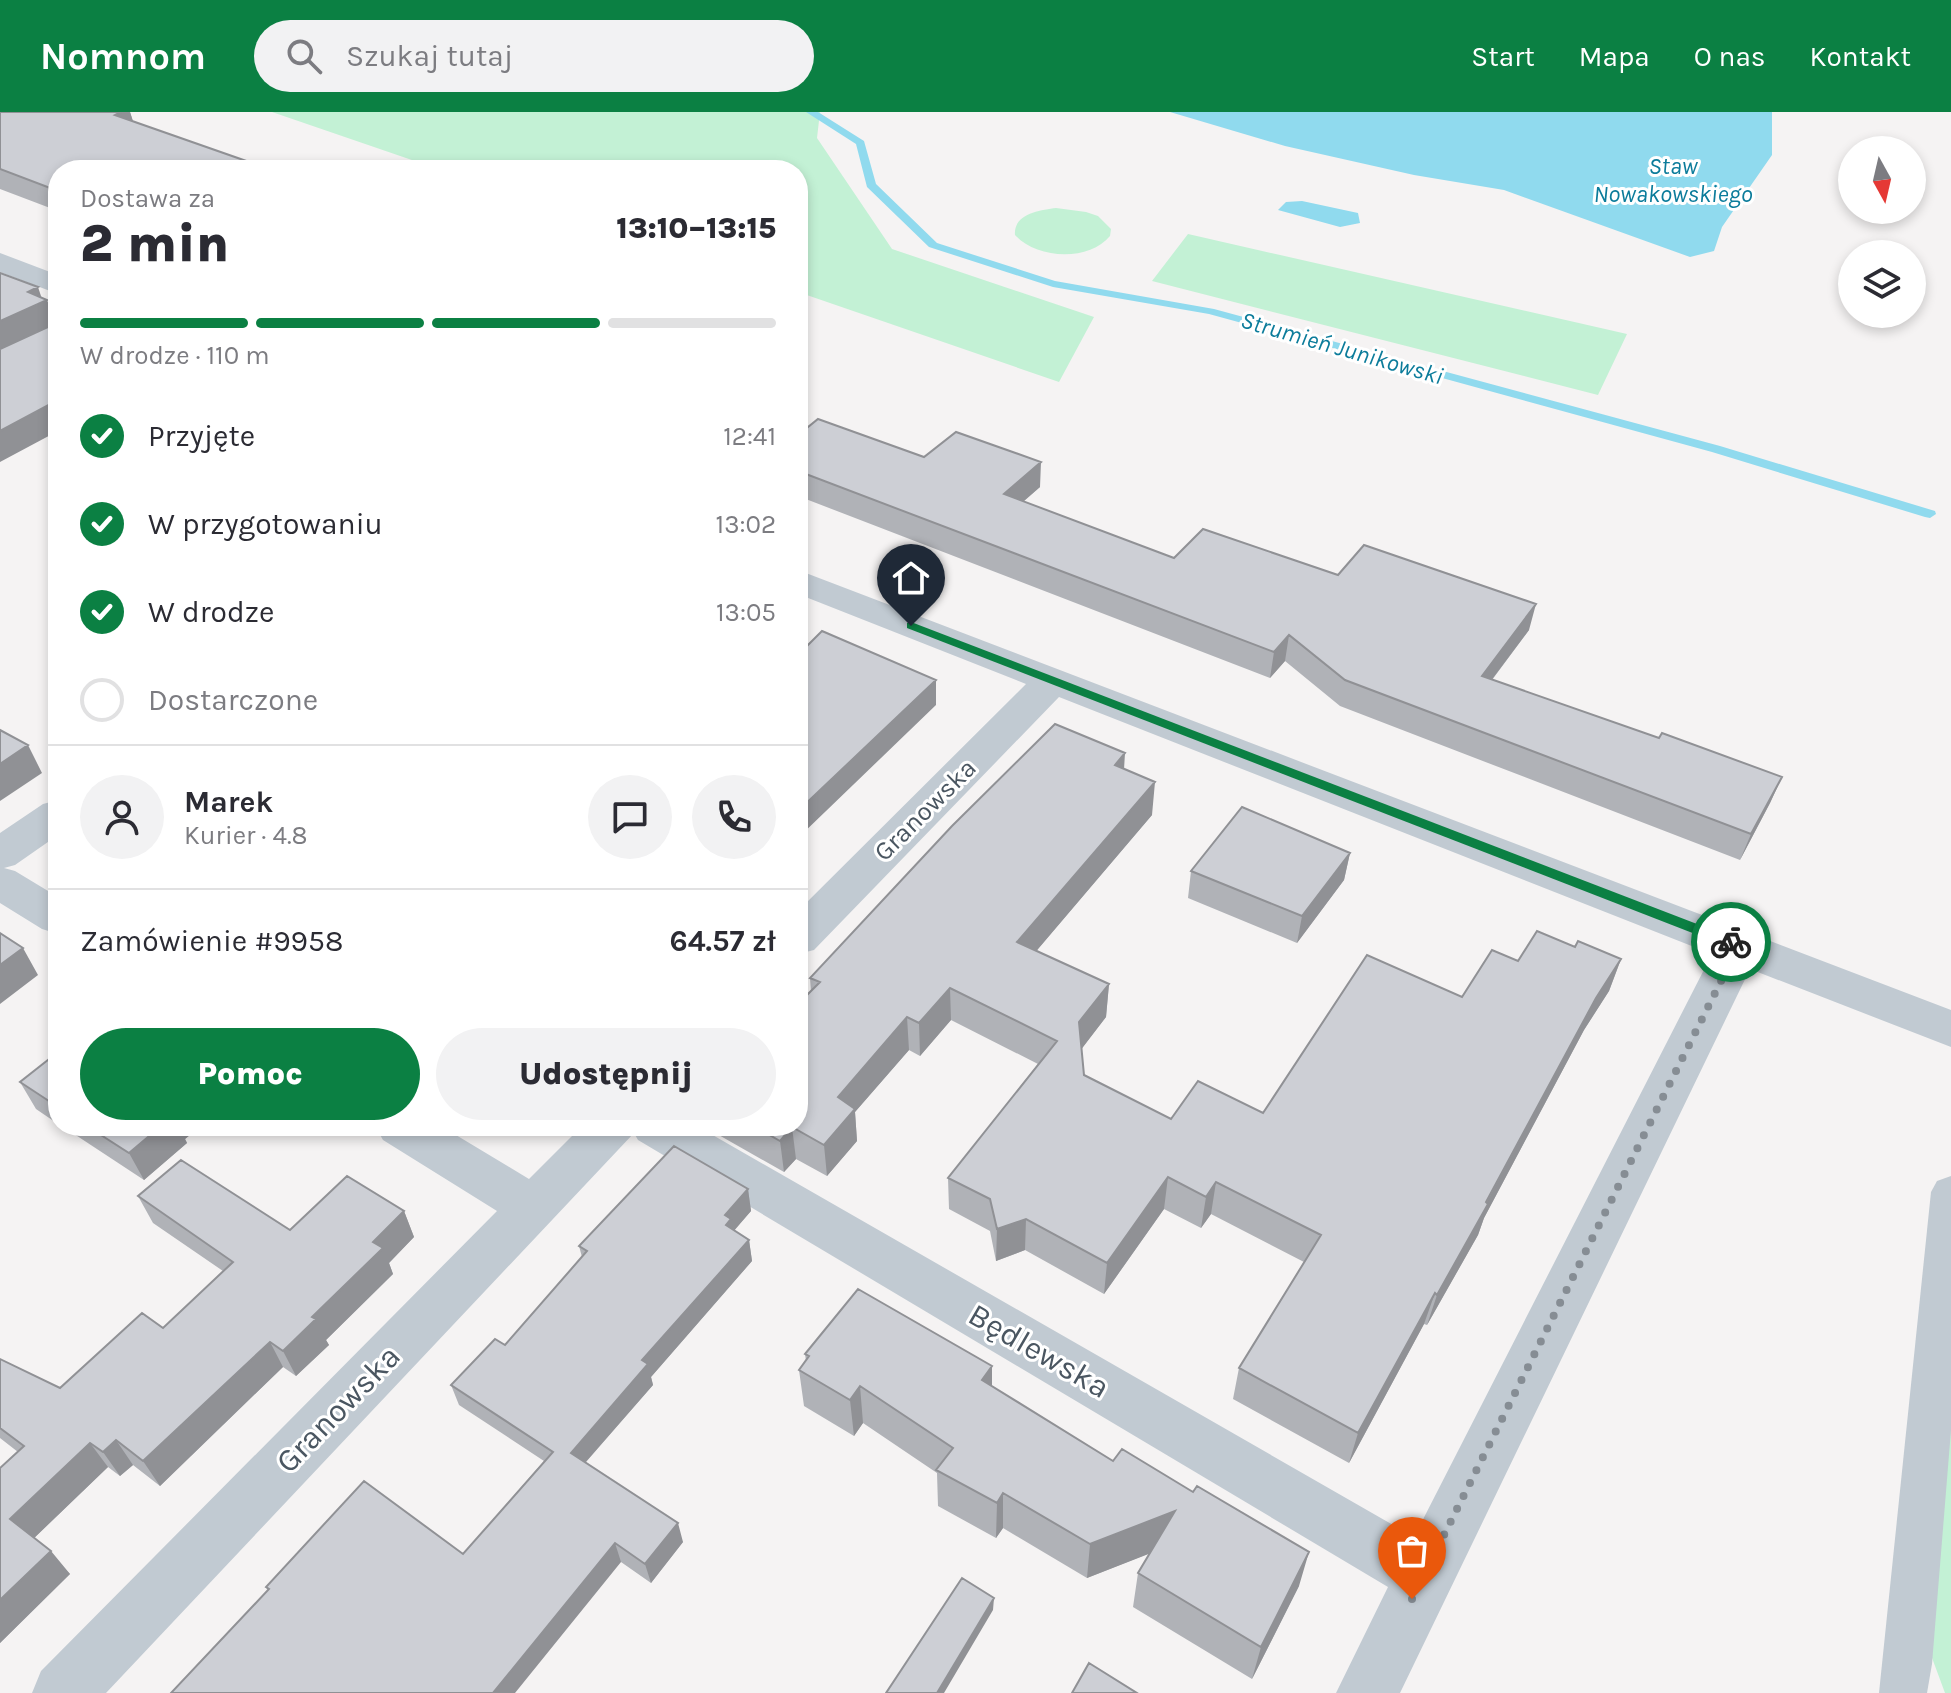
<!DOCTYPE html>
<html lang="pl">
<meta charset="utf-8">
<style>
:root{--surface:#fff;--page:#f2f2f3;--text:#2b2b33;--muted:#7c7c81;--line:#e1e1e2;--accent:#0b8043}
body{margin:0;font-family:Karla,sans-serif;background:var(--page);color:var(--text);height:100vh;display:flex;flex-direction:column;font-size:30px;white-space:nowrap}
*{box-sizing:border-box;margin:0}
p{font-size:26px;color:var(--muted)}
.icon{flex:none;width:44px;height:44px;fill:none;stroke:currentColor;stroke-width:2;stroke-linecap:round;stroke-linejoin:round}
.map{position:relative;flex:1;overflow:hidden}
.panel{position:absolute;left:48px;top:48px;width:760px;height:976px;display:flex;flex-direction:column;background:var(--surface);border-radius:32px;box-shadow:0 4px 12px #0003}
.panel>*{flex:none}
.needle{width:52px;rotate:172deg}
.fabs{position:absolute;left:1838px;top:24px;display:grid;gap:16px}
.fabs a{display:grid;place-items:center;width:88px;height:88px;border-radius:50%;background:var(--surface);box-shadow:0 4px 12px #0003;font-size:40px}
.pin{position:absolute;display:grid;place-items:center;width:68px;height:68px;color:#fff;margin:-82px -34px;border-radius:50% 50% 50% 0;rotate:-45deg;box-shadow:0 0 8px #0007}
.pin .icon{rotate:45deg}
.courier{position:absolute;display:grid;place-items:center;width:80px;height:80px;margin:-40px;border:6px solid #0b8043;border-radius:50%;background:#fff;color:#222;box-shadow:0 2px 10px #0007}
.headline em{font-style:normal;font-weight:800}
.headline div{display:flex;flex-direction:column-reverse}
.headline{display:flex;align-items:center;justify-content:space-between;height:136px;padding:0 32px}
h1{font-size:52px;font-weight:800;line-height:60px}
.bar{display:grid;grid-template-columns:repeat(4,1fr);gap:12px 8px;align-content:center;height:96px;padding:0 32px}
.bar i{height:10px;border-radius:6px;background:var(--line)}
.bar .on{background:var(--accent)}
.bar p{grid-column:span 4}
.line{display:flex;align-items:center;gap:20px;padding:0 32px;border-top:2px solid var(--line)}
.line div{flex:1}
.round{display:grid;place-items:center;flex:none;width:84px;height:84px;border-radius:42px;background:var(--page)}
ol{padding:0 32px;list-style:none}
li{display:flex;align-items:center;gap:24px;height:88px}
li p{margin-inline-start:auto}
li .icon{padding:8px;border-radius:50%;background:var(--accent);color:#fff;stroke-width:4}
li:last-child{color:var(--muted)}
li i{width:44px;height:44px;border:4px solid var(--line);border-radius:50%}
.button{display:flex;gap:16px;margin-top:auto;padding:16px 32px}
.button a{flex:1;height:92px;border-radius:48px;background:var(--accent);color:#fff;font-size:32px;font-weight:800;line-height:92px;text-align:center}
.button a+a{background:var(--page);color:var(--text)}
header{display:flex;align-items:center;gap:48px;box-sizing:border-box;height:112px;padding:0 40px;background:var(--accent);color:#fff}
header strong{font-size:38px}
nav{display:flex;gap:44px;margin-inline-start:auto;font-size:28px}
.search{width:560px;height:72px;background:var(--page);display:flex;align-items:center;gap:20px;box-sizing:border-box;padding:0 28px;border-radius:44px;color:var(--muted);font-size:30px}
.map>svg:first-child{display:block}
.green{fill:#c3f1d5}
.water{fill:#90daee}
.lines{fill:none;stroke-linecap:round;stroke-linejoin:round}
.stream{fill:#90daee;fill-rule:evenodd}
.service{fill:#c1cad2;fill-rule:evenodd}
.minor{fill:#c1cad2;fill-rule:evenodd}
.wall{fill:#b0b2b7}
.shaded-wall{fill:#909195}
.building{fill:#cdcfd5;stroke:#909195;stroke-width:2}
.route{fill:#0b8043}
.done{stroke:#868d94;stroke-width:8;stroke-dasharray:0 14.4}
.labels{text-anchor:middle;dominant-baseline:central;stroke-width:6;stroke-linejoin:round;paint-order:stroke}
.far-water-label{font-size:24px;font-style:italic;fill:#0c7c9b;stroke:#fff}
.street-label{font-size:26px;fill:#4a5661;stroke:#fff}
.near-street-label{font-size:32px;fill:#4a5661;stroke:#fff}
</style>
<header>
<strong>Nomnom</strong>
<div class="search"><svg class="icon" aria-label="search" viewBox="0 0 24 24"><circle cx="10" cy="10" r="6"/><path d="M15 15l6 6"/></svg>Szukaj tutaj</div>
<nav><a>Start</a><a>Mapa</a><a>O nas</a><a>Kontakt</a></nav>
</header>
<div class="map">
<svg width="1951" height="1581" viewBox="0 0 1951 1581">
<rect width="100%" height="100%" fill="#f5f3f3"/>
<path class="green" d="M 272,0 L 820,0 L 817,26 L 892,137 L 1094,205 L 1059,270 L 798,180 L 798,58 L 441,58 Z
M 1056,96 L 1086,100 L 1098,104 L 1111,117 L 1110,124 C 1089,150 1036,147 1015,123 C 1013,102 1040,98 1056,96 Z
M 1188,122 L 1627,222 L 1598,283 L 1152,169 Z
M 1951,1291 L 1951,1581 L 1945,1581 L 1928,1535 Z"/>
<path class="water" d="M 1170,0 L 1772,0 L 1772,43 L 1722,115 L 1714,139 L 1690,145 L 1504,78 L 1414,63 L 1285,34 Z
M 1302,89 L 1358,101 L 1360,111 L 1340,115 L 1278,98 L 1286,90 Z"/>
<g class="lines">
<path class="stream" d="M 806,0 L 818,0 L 864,29 L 876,72 L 937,131 L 1055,169 L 1214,197 L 1720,334 L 1935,399 L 1936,402 L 1930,406 L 1925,405 L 1712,340 L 1209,202 L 1053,175 L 929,135 L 867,75 L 856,32 Z"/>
<path class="service" d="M 1951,1064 L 1951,1318 L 1932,1552 L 1927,1581 L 1879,1581 L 1931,1080 L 1937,1069 Z"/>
<path class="minor" d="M 0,141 L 58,163 L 58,182 L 0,160 Z
M 798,458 L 1951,898 L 1951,935 L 1750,857 L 1400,1581 L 1336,1581 L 1388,1475 L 638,1028 L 634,1021 L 106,1581 L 32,1581 L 41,1559 L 497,1099 L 383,1028 L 375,1014 L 441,1014 L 529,1067 L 582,1014 L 697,1014 L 1414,1425 L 1712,842 L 1059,585 L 814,838 L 798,842 L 798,799 L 1026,572 L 798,482 Z
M 58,688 L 58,723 L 15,753 L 4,756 L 15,759 L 58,785 L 58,822 L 42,817 L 0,791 L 0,721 L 43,692 Z"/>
</g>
<path class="wall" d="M 0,0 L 130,0 L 133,9 L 58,58 L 58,99 L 0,77 Z
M 798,311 L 808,315 L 1040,375 L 1023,390 L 1174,446 L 1338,463 L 1529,518 L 1492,568 L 1659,626 L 1782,665 L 1770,691 L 1740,748 L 1340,594 L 1285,549 L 1270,566 L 798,384 Z
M 1124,657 L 1152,703 L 1036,839 L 1109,872 L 1106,905 L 1081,937 L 1084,963 L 1171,1007 L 1263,1001 L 1462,885 L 1518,849 L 1575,835 L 1621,847 L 1609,879 L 1584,918 L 1484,1106 L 1478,1123 L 1427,1213 L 1424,1212 L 1349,1351 L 1233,1287 L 1239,1256 L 1304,1150 L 1211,1102 L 1201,1116 L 1164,1097 L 1104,1182 L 1025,1138 L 996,1149 L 990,1119 L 949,1097 L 948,1066 L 1038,952 L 951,908 L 920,944 L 909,938 L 855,1000 L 857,1029 L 827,1064 L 796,1047 L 784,1060 L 710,1018 L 709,1014 L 798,1014 L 811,880 L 810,866 Z
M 1350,741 L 1344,768 L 1297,831 L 1188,786 L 1191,759 Z
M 58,940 L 58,1012 L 36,997 L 20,970 Z
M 62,1014 L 201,1014 L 185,1027 L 187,1031 L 144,1068 Z
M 748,1077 L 751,1099 L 734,1118 L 749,1128 L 752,1149 L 651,1265 L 653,1273 L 586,1350 L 683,1430 L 651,1471 L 621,1450 L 268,1479 L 266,1475 L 463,1442 L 544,1349 L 459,1293 L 451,1273 L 505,1233 L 582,1145 L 579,1134 Z
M 138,1084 L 290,1118 L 404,1099 L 414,1125 L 389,1151 L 393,1162 L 326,1228 L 329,1233 L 296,1264 L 283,1255 L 160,1374 L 133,1353 L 120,1364 L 108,1355 L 34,1426 L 70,1462 L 0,1531 L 18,1340 L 0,1326 L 0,1247 L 60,1276 L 163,1216 L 223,1159 L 153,1111 Z
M 805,1242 L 992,1254 L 992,1274 L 1299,1474 L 1252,1567 L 1133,1495 L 1138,1461 L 1150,1441 L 1087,1466 L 1003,1416 L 996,1426 L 938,1394 L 937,1361 L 863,1311 L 854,1324 L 804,1294 L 799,1258 L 806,1249 Z"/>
<path class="shaded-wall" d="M 121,0 L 130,0 L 136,19 L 115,3 Z
M 38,175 L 43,190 L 47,188 L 57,212 L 0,239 L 0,209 L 28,180 Z
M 58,288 L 58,319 L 0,350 L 0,319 Z
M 1041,350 L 1040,375 L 1003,407 L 1004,382 Z
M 1536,492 L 1529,518 L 1475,590 L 1482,564 Z
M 1289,523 L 1285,549 L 1270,566 L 1274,540 Z
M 936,568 L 936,593 L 798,726 L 798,699 Z
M 28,633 L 42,661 L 0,689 L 0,652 Z
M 1125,641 L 1123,674 L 1115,653 Z
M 1782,665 L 1770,691 L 1740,748 L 1751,722 Z
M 1155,670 L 1152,703 L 1016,863 L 1017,830 Z
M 1350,741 L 1344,768 L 1297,831 L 1302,804 Z
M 23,836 L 38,863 L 0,892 L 0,853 Z
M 1621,847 L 1609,879 L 1584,918 L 1484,1106 L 1478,1123 L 1427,1213 L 1437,1183 L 1596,886 Z
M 1109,872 L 1106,905 L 1077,943 L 1079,910 Z
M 950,876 L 951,908 L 920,944 L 919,911 Z
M 907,905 L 909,938 L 855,1000 L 857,1029 L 827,1064 L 824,1033 L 838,985 Z
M 161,1014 L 201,1014 L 185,1027 L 187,1031 L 144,1068 L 129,1041 Z
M 792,1015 L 796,1047 L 784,1060 L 780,1029 Z
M 1168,1065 L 1164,1097 L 1104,1182 L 1107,1151 Z
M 1216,1070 L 1211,1102 L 1201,1116 L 1206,1085 Z
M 748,1077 L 751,1099 L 733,1120 L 729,1134 L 725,1103 Z
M 404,1099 L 414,1125 L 389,1151 L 393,1162 L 326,1228 L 329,1233 L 296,1264 L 283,1239 L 373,1130 Z
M 1026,1107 L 1025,1138 L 996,1149 L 997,1117 Z
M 749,1128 L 752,1149 L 651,1265 L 653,1273 L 577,1360 L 571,1341 L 642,1248 Z
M 1435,1181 L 1424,1212 L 1349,1351 L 1358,1321 Z
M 270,1230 L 283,1255 L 160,1374 L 143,1349 Z
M 992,1254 L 992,1291 L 982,1268 Z
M 860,1274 L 863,1311 L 854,1324 L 850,1288 Z
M 116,1328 L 133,1353 L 120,1364 L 103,1340 Z
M 90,1331 L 108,1355 L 30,1430 L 10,1407 Z
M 1003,1381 L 1003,1416 L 996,1426 L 997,1391 Z
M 1175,1399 L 1169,1434 L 1087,1466 L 1090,1432 Z
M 678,1411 L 683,1430 L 651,1471 L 645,1452 Z
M 615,1431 L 621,1450 L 515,1581 L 493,1581 Z
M 51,1439 L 70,1462 L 0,1531 L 0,1488 Z
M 1309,1440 L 1299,1474 L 1252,1567 L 1261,1535 Z
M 994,1486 L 993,1498 L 944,1581 L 937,1581 Z"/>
<path class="building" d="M 0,0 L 121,0 L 115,3 L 272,58 L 58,58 L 58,79 L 0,57 Z
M 0,161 L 38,175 L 28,180 L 47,188 L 0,209 Z
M 51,189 L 58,192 L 58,288 L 0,319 L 0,237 L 50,214 Z
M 818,307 L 924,345 L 956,320 L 1041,350 L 1004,382 L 1174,446 L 1203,417 L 1338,463 L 1364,433 L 1536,492 L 1482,564 L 1659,626 L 1662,621 L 1782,665 L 1751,722 L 1345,568 L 1289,523 L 1274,540 L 798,359 L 798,311 L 808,315 Z
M 822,519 L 936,568 L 798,699 L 798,543 Z
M 1055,612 L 1125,641 L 1115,653 L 1155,670 L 1017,830 L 1109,872 L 1079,910 L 1084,963 L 1171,1007 L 1198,969 L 1263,1001 L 1367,843 L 1462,885 L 1492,838 L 1518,849 L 1537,819 L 1575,835 L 1578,829 L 1621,847 L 1596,886 L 1486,1090 L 1488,1092 L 1437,1183 L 1435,1181 L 1358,1321 L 1239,1256 L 1321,1123 L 1216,1070 L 1206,1085 L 1168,1065 L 1107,1151 L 1026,1107 L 997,1117 L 990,1087 L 948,1066 L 1057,929 L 950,876 L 919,911 L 907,905 L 838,985 L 855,997 L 824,1033 L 792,1015 L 780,1029 L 754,1014 L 798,1014 L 798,892 L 820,870 L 810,866 L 952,714 Z
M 0,618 L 28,633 L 0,652 Z
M 1242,695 L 1350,741 L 1302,804 L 1191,759 Z
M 0,821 L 23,836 L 0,853 Z
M 58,940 L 58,995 L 20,970 Z
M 87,1014 L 161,1014 L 129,1041 Z
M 674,1034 L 748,1077 L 725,1103 L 731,1107 L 726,1113 L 749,1128 L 642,1248 L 648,1252 L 571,1341 L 678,1411 L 645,1452 L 615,1431 L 493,1581 L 171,1581 L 269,1477 L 266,1475 L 364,1369 L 463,1442 L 553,1340 L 451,1273 L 495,1227 L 505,1233 L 587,1139 L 579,1134 Z
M 181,1048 L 290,1118 L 347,1064 L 404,1099 L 373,1130 L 383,1136 L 312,1205 L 316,1207 L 283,1239 L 270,1230 L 143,1349 L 116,1328 L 103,1340 L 90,1331 L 10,1407 L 51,1439 L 0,1488 L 0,1356 L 24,1334 L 0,1316 L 0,1247 L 60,1276 L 142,1201 L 163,1216 L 233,1150 L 138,1084 Z
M 858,1177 L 992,1254 L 982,1268 L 1113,1349 L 1122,1337 L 1193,1380 L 1197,1374 L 1309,1440 L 1261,1535 L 1138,1461 L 1175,1399 L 1090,1432 L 1003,1381 L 997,1391 L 936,1358 L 953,1336 L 860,1274 L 850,1288 L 799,1258 L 809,1244 L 805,1242 Z
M 962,1466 L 994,1486 L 937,1581 L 886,1581 Z
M 1089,1551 L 1137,1581 L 1072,1581 Z"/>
<path class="route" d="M 911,510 L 1736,827 L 1738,830 L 1736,834 L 1726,834 L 907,516 L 907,511 Z"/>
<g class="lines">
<path class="done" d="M 1412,1487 L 1739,833 L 1731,830"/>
</g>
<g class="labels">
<g class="far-water-label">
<text x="1673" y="54">Staw<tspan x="1673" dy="28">Nowakowskiego</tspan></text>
<text transform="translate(1342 236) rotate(16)">Strumień Junikowski</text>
</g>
<g class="street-label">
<text transform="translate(925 698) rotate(-45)">Granowska</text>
</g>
<g class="near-street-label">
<text transform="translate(1039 1239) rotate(30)">Będlewska</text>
<text transform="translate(338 1297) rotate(-46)">Granowska</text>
</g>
</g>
</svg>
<div class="fabs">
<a><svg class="needle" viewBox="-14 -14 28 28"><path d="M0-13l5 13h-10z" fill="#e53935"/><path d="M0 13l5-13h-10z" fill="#7c7c81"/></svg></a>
<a><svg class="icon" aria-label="layers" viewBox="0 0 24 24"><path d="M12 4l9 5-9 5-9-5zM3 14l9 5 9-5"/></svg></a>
</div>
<div class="pin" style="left:1412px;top:1487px;background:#ea580c"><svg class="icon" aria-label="bag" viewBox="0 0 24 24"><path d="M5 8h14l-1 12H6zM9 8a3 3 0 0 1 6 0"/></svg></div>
<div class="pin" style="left:911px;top:514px;background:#1f2937"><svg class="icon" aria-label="home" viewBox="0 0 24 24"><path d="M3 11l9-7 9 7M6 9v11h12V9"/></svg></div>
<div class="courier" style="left:1731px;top:830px"><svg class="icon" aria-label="bike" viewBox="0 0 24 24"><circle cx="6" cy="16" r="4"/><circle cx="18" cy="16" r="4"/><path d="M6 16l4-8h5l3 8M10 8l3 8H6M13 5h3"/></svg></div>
<section class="panel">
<div class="headline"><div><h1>2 min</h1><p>Dostawa za</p></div><em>13:10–13:15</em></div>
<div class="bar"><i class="on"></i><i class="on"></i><i class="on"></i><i></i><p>W drodze · 110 m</p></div>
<ol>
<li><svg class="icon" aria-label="check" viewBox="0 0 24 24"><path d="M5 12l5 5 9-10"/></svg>Przyjęte<p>12:41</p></li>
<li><svg class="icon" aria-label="check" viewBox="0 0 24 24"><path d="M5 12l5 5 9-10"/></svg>W przygotowaniu<p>13:02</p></li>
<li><svg class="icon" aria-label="check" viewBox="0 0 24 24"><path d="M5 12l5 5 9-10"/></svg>W drodze<p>13:05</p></li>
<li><i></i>Dostarczone</li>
</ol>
<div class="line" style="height:144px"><a class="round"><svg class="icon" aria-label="person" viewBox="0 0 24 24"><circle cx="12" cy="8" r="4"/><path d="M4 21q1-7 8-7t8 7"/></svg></a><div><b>Marek</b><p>Kurier · 4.8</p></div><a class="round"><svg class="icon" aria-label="chat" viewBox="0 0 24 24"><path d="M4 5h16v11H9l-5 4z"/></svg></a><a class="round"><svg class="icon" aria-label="phone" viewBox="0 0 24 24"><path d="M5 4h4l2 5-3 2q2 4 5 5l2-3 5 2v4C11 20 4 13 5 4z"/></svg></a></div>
<div class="line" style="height:104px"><div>Zamówienie #9958</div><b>64.57 zł</b></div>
<div class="button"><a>Pomoc</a><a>Udostępnij</a></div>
</section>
</div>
